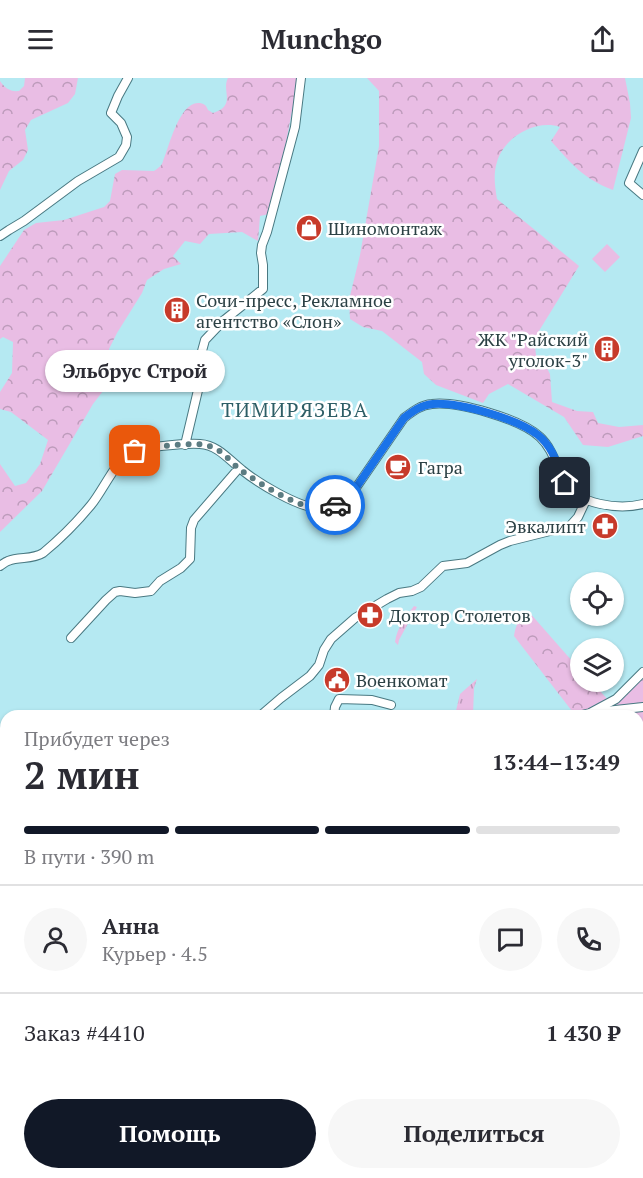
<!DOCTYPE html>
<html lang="ru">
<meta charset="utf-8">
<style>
:root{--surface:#fff;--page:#f7f7f7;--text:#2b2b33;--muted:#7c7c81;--line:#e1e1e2;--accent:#111827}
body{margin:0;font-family:"PT Serif",serif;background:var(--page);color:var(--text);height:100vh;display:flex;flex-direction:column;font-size:22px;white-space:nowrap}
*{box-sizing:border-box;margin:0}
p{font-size:20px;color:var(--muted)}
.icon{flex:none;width:33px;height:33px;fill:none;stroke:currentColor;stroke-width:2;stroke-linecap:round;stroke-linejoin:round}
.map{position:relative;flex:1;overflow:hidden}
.drawer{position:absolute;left:0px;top:632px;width:644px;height:470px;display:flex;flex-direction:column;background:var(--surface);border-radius:18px 18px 0 0;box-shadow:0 2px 4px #0004}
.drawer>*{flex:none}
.buttons{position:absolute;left:570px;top:494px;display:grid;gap:12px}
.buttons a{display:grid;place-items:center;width:54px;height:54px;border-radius:50%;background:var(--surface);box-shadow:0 2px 4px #0004;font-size:30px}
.pin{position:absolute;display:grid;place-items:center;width:51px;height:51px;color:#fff;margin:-26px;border-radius:12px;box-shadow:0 3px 9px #0006}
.courier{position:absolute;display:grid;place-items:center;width:60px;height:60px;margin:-30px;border:4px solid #1a73e8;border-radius:50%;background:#fff;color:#222;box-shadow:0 2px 8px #0007}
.bubble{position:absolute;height:42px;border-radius:21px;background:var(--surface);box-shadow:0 2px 4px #0004;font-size:20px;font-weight:800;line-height:42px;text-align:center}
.summary em{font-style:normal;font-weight:800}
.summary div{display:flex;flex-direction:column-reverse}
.summary{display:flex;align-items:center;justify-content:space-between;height:102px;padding:0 24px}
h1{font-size:39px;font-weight:800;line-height:45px}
.bar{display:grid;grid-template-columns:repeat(4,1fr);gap:9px 6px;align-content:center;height:72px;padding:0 24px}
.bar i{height:8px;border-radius:4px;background:var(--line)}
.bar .current{background:var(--accent)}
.bar p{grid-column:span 4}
.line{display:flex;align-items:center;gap:15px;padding:0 24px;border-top:2px solid var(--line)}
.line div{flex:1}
.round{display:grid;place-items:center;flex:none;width:63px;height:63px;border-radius:32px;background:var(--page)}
.button{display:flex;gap:12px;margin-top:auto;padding:12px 24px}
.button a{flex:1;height:69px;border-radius:36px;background:var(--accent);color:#fff;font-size:24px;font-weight:800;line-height:69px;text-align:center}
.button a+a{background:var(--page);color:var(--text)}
header{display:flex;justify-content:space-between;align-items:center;height:78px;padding:0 24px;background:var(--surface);font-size:27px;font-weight:800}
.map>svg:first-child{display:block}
.grass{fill:url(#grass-tufts)}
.forest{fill:url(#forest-crowns)}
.pitch{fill:#e9bde4}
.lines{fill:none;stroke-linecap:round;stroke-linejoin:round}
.minor-casing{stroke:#497982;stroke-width:10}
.major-casing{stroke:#497982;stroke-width:12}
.minor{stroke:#fff;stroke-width:8}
.major{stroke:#fff;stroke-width:9}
.done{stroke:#5c7c82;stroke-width:6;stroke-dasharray:0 10.8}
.route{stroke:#1a73e8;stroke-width:8}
.labels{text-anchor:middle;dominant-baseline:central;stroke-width:5;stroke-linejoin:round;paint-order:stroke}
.poi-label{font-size:18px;fill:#2c4145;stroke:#fff;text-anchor:start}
.neighbourhood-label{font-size:20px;letter-spacing:1.5px;fill:#2d5e66;stroke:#fff}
</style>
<header><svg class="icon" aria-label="menu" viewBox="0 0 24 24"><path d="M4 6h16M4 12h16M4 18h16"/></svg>Munchgo<svg class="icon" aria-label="share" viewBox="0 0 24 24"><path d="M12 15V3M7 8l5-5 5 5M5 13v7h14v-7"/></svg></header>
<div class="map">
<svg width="643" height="1100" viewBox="0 0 643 1100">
<defs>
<pattern id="grass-tufts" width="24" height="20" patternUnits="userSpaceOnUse" patternTransform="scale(1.5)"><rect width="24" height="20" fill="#e9bde4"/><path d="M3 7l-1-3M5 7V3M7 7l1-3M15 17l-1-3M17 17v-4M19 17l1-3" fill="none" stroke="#bd9bbb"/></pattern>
<pattern id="forest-crowns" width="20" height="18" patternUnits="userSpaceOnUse" patternTransform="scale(1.5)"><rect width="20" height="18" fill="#e9bde4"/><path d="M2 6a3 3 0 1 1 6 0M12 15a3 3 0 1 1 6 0" fill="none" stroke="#bd9bbb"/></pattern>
</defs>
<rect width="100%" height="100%" fill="#b5e9f2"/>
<path class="grass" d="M 414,528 L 417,529 L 399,562 L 398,567 L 395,564 C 397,549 406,539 414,528 Z
M 477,601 L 474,610 L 473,637 L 455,637 L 460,616 Z"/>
<path class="forest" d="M 25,0 L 78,0 L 75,16 L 68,25 L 31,42 L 25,52 L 28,72 L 23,82 L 9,93 L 0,112 L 0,3 C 5,10 10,14 19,13 L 24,8 Z
M 228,0 L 302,0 L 297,7 L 283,80 L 269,136 L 260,138 L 258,163 L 242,154 L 209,156 L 200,166 L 185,163 L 173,178 L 181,186 L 164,191 L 147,202 L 142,215 L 117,255 L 109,271 L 110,304 L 93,326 L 42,413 L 0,454 L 0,386 L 15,408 L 26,405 L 40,386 L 48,362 L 11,334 L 0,331 L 0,314 L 12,295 L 13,264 L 3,259 L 0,261 L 0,188 L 24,152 L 36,145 L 64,142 L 104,129 L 110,123 L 115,96 L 122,92 L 154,93 C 158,90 162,88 163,83 C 169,69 179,25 198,25 C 204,25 206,27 208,32 L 213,35 C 237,27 221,13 228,0 Z
M 367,0 L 625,0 L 630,25 L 631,40 L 613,112 C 582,100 572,86 551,63 L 560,49 C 536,41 504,59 497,84 C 493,96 495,109 497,121 L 579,188 L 534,261 L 536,277 L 543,288 L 547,290 L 550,296 L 552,324 L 577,333 L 593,334 L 598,345 L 619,349 L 643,347 L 643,358 L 608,369 L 583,367 L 564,339 L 508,306 L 489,316 L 483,325 L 436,307 L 424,296 L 422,284 L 382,253 L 363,249 L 350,241 L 349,222 L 360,177 L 379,68 L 379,13 Z
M 529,534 L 580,592 L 580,603 L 591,603 L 610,624 L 639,595 L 643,602 L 643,833 L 638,832 L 638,638 L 575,637 L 514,558 C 516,545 519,542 529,534 Z"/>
<path class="pitch" d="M 607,166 L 620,179 L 605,194 L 592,181 Z"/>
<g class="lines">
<defs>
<path id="minor" d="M 643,73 L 629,105 L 643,117
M 0,158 L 9,152 L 24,143 L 78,103 L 119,79 L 126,67 L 127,59 L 121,45 L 111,35 L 118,18 L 128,0
M 185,367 L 199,308 L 202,273 L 205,262 L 223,243 L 263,211 L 263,187 L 261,175 L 262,167 L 267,154 L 295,49 L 301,0
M 0,488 C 3,486 5,484 8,483 C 19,478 32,482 43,475 C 60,461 77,444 91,427 C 102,414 116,383 129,375 C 139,369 187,365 200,366 C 218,367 229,382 242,392 C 258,405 299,430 319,430 C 331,430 343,425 351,417 L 404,340 C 413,333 421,327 432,326 C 458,323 521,341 540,359 C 553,371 556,388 564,403 C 577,427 619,432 643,426
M 71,560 L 106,522 L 115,514 L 120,513 L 135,515 L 151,513 L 160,503 L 181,490 L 190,481 L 191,450 L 194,442 L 239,390
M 597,634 L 643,629
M 260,638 L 281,620 L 310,598 L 319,587 L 324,572 L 331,561 L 355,540 L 387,521 L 399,515 L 412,513 L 421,509 L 443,488 L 467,485 L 500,467 L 510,463 L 570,448 L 578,439 L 586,422
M 334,638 L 335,629 L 339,621 L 372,622 L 391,627
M 578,638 L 590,635 L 616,621 L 643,594
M 638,651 L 643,655
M 638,1004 L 643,1004
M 0,1041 L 5,1018 L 6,1017
M 0,1077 L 8,1100
M 265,1095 L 268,1100
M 539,1095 L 541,1100"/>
<path id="major" d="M 0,922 L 6,932
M 0,941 L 6,949
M 0,967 L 6,969
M 98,1095 L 101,1100
M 107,1095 L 110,1100"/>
</defs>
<use href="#minor" class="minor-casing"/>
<use href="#major" class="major-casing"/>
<use href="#minor" class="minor"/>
<use href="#major" class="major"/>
</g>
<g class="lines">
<path class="done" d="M 135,373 C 150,369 194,363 209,368 C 221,371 229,382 238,390 C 255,403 295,428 316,430 C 323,431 329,429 335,427"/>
<path class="route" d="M 335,427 L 344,424 L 351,417 L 404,340 C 413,333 421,327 433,326 C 459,324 518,341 538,357 C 553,369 558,388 565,405"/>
</g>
<defs>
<symbol id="shop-disc" viewBox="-11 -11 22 22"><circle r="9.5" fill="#c73a2a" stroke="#fff"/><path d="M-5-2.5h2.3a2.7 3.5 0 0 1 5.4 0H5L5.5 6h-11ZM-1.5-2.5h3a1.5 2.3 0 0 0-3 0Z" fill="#fff"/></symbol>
<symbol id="building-disc" viewBox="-11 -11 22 22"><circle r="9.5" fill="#c73a2a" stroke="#fff"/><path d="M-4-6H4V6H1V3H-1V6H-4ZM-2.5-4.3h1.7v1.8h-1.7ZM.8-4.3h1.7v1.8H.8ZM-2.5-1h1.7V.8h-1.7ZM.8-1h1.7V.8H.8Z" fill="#fff"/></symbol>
<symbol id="cafe-disc" viewBox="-11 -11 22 22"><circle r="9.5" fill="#c73a2a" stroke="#fff"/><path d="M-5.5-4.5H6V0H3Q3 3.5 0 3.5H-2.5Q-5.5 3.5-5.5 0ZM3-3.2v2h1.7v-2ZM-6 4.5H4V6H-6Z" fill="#fff"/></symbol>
<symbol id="pharmacy-disc" viewBox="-11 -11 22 22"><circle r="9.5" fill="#c73a2a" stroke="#fff"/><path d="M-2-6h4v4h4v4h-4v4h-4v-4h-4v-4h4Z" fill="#fff"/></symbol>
<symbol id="civic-disc" viewBox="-11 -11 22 22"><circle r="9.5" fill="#c73a2a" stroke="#fff"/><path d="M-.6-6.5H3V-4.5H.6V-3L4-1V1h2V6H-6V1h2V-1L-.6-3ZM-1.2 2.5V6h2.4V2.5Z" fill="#fff"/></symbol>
</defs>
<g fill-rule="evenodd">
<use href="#shop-disc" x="294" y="135" width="30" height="30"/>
<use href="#building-disc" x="162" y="217" width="30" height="30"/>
<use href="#building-disc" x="592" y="256" width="30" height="30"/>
<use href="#cafe-disc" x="383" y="374" width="30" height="30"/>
<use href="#pharmacy-disc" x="590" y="433" width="30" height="30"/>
<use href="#pharmacy-disc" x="355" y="522" width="30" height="30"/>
<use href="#civic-disc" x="322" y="587" width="30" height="30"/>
</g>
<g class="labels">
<g class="poi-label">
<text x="328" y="150">Шиномонтаж</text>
<text x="196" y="222">Сочи-пресс, Рекламное<tspan x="196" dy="21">агентство «Слон»</tspan></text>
<text x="588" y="261" text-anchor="end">ЖК "Райский<tspan x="588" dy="21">уголок-3"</tspan></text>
<text x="418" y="389">Гагра</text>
<text x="586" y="448" text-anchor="end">Эвкалипт</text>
<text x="389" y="537">Доктор Столетов</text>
<text x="356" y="602">Военкомат</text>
</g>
<g class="neighbourhood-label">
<text x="295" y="331">ТИМИРЯЗЕВА</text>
</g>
</g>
</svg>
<div class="buttons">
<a><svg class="icon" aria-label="locate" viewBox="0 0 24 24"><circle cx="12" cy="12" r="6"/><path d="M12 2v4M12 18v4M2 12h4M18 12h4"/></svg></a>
<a><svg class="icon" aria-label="layers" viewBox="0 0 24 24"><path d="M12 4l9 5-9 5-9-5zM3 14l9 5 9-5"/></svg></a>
</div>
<div class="pin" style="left:135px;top:373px;background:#ea580c"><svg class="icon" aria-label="bag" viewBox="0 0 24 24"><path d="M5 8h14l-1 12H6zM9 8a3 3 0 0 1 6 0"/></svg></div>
<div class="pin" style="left:565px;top:405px;background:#1f2937"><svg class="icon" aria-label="home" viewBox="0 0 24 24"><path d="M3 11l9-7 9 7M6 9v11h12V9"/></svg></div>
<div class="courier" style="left:335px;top:427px"><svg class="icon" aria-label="car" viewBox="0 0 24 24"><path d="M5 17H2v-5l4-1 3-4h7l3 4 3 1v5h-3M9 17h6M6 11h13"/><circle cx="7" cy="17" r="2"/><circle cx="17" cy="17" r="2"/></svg></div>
<div class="bubble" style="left:45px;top:272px;width:180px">Эльбрус Строй</div>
<section class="drawer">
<div class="summary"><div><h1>2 мин</h1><p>Прибудет через</p></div><em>13:44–13:49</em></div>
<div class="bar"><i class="current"></i><i class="current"></i><i class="current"></i><i></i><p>В пути · 390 m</p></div>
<div class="line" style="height:108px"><a class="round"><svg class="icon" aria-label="person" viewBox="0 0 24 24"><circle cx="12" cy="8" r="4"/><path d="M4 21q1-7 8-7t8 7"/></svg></a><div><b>Анна</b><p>Курьер · 4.5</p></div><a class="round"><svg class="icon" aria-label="chat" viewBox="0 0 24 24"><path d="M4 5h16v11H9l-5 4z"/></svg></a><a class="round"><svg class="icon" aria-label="phone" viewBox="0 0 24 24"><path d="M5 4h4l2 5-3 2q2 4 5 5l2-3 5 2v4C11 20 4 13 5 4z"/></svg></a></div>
<div class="line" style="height:78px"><div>Заказ #4410</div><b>1 430 ₽</b></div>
<div class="button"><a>Помощь</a><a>Поделиться</a></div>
</section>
</div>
